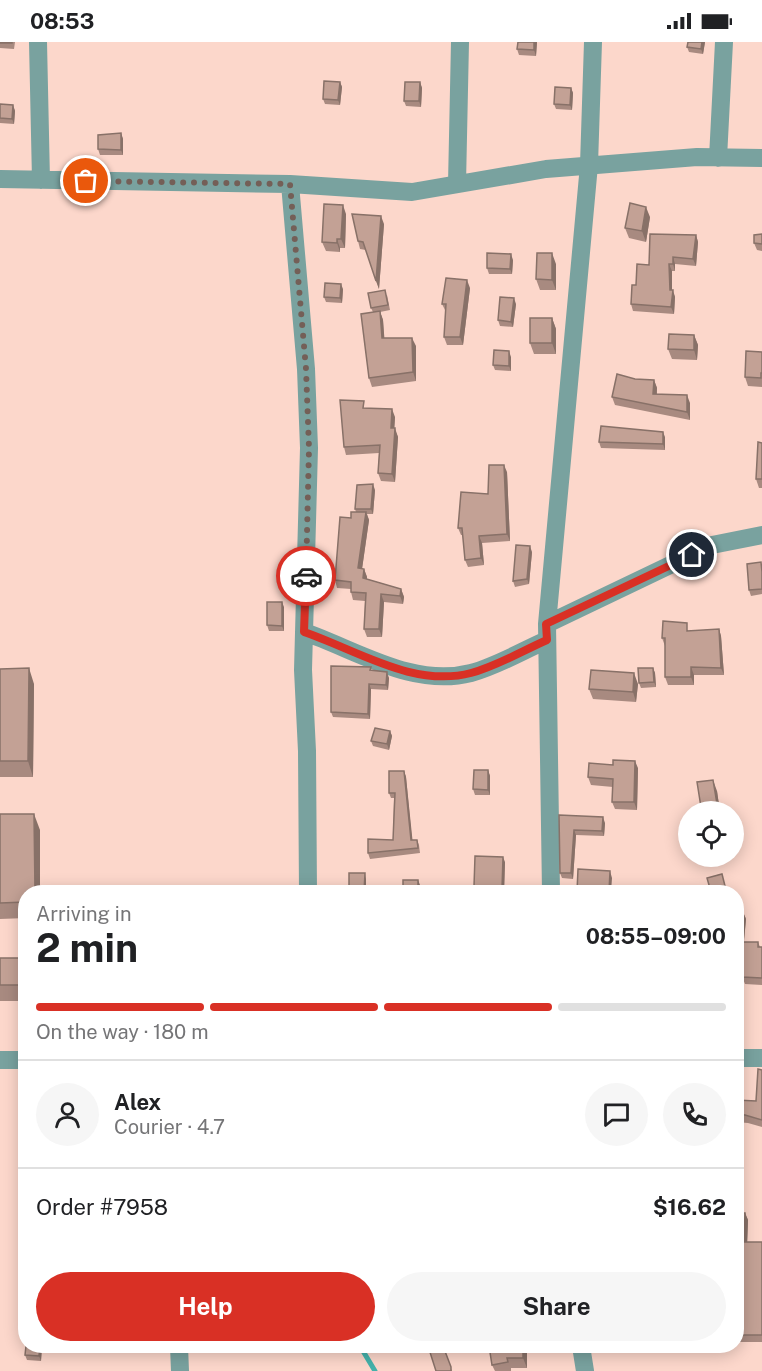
<!DOCTYPE html>
<meta charset="utf-8">
<style>
:root{--surface:#fff;--page:#f6f6f6;--text:#202124;--muted:#757577;--line:#e0e0e0;--accent:#d93025}
body{margin:0;font-family:"Public Sans",sans-serif;background:var(--page);color:var(--text);height:100vh;display:flex;flex-direction:column;font-size:22px;white-space:nowrap}
*{box-sizing:border-box;margin:0}
p{font-size:20px;color:var(--muted)}
.icon{flex:none;width:33px;height:33px;fill:none;stroke:currentColor;stroke-width:2;stroke-linecap:round;stroke-linejoin:round}
.map{position:relative;flex:1;overflow:hidden}
.drawer{position:absolute;left:18px;top:843px;width:726px;height:468px;display:flex;flex-direction:column;background:var(--surface);border-radius:24px;box-shadow:0 3px 15px #0003}
.drawer>*{flex:none}
.tools{position:absolute;left:678px;top:759px;display:grid;gap:12px}
.tools a{display:grid;place-items:center;width:66px;height:66px;border-radius:50%;background:var(--surface);box-shadow:0 3px 15px #0003;font-size:30px}
.pin{position:absolute;display:grid;place-items:center;width:51px;height:51px;color:#fff;margin:-26px;border:3px solid #fff;border-radius:50%;box-shadow:0 2px 6px #0007}
.courier{position:absolute;display:grid;place-items:center;width:60px;height:60px;margin:-30px;border:4px solid #d93025;border-radius:50%;background:#fff;color:#222;box-shadow:0 2px 8px #0007}
.headline em{font-style:normal;font-weight:700}
.headline div{display:flex;flex-direction:column-reverse}
.headline{display:flex;align-items:center;justify-content:space-between;height:102px;padding:0 18px}
h1{font-size:39px;font-weight:700;line-height:45px}
.bar{display:grid;grid-template-columns:repeat(4,1fr);gap:9px 6px;align-content:center;height:72px;padding:0 18px}
.bar i{height:8px;border-radius:4px;background:var(--line)}
.bar .on{background:var(--accent)}
.bar p{grid-column:span 4}
.line{display:flex;align-items:center;gap:15px;padding:0 18px;border-top:2px solid var(--line)}
.line div{flex:1}
.round{display:grid;place-items:center;flex:none;width:63px;height:63px;border-radius:32px;background:var(--page)}
.action{display:flex;gap:12px;margin-top:auto;padding:12px 18px}
.action a{flex:1;height:69px;border-radius:36px;background:var(--accent);color:#fff;font-size:24px;font-weight:700;line-height:69px;text-align:center}
.action a+a{background:var(--page);color:var(--text)}
.status{display:flex;justify-content:space-between;align-items:center;height:42px;padding:0 30px;background:var(--surface);direction:ltr}
.status svg{height:16px;fill:currentColor}
.map>svg:first-child{display:block}
.lines{fill:none;stroke-linecap:round;stroke-linejoin:round}
.stream{stroke:#44b2ab;stroke-width:5}
.minor{stroke:#79a29f;stroke-width:18}
.wall{fill:#a88a80}
.shaded-wall{fill:#887168}
.building{fill:#c3a195;stroke:#887168;stroke-width:1.5}
.done{stroke:#745f57;stroke-width:6;stroke-dasharray:0 10.8}
.route{stroke:#d93025;stroke-width:8}
</style>
<div class="status"><b>08:53</b><svg viewBox="0 0 49 12"><path d="M0 12V9h3v3zM5 12V6h3v6zM10 12V3h3v9zM15 12V0h3v12zM26 1h20v11H26zM47 4h2v5h-2z"/></svg></div>
<div class="map">
<svg width="762" height="1329" viewBox="0 0 762 1329">
<rect width="100%" height="100%" fill="#fcd7cb"/>
<g class="lines">
<path class="stream" d="M 360,1304 L 375,1329"/>
<path class="minor" d="M 38,0 L 41,138
M 718,116 L 724,0
M 0,137 L 290,142 L 412,150 L 546,127 L 697,115 L 762,116
M 290,142 L 306,327 L 309,406 L 303,628 L 307,709 L 308,850
M 457,142 L 460,0
M 547,582 L 589,123 L 593,0
M 304,590 C 357,608 413,646 471,631 C 497,624 522,609 547,598
M 551,850 L 547,582 L 712,503 L 762,493
M 736,1016 L 762,1016
M 0,1018 L 26,1018
M 179,1304 L 180,1329
M 581,1304 L 585,1329"/>
</g>
<path class="wall" d="M 0,0 L 15,0 L 14,7 L 0,6 Z
M 518,0 L 537,0 L 536,14 L 519,13 L 517,7 Z
M 705,0 L 703,12 L 689,10 L 687,5 Z
M 340,40 L 342,45 L 340,63 L 325,62 L 323,57 Z
M 420,40 L 422,46 L 421,65 L 406,64 L 404,59 Z
M 571,46 L 573,51 L 572,68 L 556,67 L 554,62 Z
M 0,62 L 13,63 L 15,69 L 14,82 L 0,81 Z
M 121,91 L 123,97 L 123,113 L 100,113 L 98,107 Z
M 346,172 L 345,206 L 340,206 L 340,210 L 326,209 L 322,200 Z
M 650,175 L 646,200 L 629,196 L 625,186 Z
M 384,182 L 379,247 L 366,208 L 360,207 L 358,199 Z
M 762,192 L 762,209 L 757,208 L 754,201 Z
M 696,193 L 698,200 L 696,224 L 675,222 L 675,229 L 672,229 L 672,248 L 675,255 L 674,272 L 633,269 L 631,262 L 636,243 L 649,223 Z
M 513,218 L 512,232 L 489,232 L 487,226 Z
M 556,222 L 556,248 L 540,248 L 536,237 Z
M 470,246 L 463,303 L 447,303 L 444,295 L 446,270 L 442,262 Z
M 343,247 L 342,261 L 326,260 L 324,255 Z
M 387,253 L 390,268 L 380,270 L 383,278 L 384,296 L 416,304 L 416,339 L 372,345 L 369,336 L 373,270 L 371,266 Z
M 516,262 L 513,285 L 500,284 L 498,278 Z
M 552,276 L 556,287 L 556,312 L 534,312 L 530,301 Z
M 694,293 L 698,303 L 697,318 L 672,317 L 668,307 Z
M 762,310 L 762,345 L 748,344 L 745,335 Z
M 511,315 L 511,329 L 495,328 L 493,323 Z
M 635,337 L 654,338 L 657,346 L 657,352 L 690,361 L 690,378 L 615,363 L 612,355 Z
M 366,366 L 395,375 L 394,386 L 398,395 L 395,440 L 381,439 L 378,431 L 379,411 L 346,413 L 344,405 Z
M 665,395 L 665,408 L 601,406 L 599,400 Z
M 762,401 L 762,446 L 759,446 L 756,437 Z
M 507,430 L 510,499 L 482,501 L 484,523 L 468,525 L 465,518 L 463,493 L 461,493 L 458,486 Z
M 375,448 L 373,472 L 367,472 L 369,478 L 362,527 L 364,527 L 367,535 L 367,537 L 401,547 L 404,555 L 403,562 L 384,560 L 382,595 L 367,595 L 364,587 L 365,559 L 353,558 L 351,550 L 351,547 L 337,546 L 335,538 L 351,476 L 356,470 L 355,467 Z
M 532,510 L 529,542 L 515,545 L 513,539 Z
M 762,524 L 762,552 L 751,554 L 749,548 Z
M 284,565 L 284,589 L 269,589 L 267,583 Z
M 719,587 L 721,594 L 724,633 L 694,633 L 694,643 L 668,643 L 665,635 L 665,604 L 662,596 L 690,589 Z
M 653,626 L 655,631 L 656,645 L 641,646 L 639,641 Z
M 0,627 L 34,642 L 33,735 L 0,735 Z
M 372,628 L 389,636 L 388,648 L 371,647 L 370,677 L 333,675 L 331,670 Z
M 638,642 L 636,660 L 593,657 L 589,647 Z
M 390,689 L 392,694 L 389,708 L 373,704 L 371,699 Z
M 638,726 L 637,768 L 615,767 L 612,760 L 613,745 L 591,743 L 588,735 Z
M 488,728 L 490,734 L 490,753 L 475,753 L 473,747 Z
M 404,729 L 406,735 L 412,798 L 417,798 L 419,803 L 420,811 L 370,817 L 368,811 L 393,798 L 394,756 L 391,756 L 389,751 Z
M 717,749 L 720,770 L 703,770 L 701,765 Z
M 0,772 L 40,788 L 40,850 L 26,850 L 26,876 L 0,877 Z
M 559,773 L 605,781 L 604,794 L 576,793 L 573,837 L 562,836 L 560,831 Z
M 505,820 L 504,850 L 476,850 L 474,844 Z
M 736,870 L 743,870 L 746,877 L 744,900 L 758,900 L 760,905 L 762,905 L 762,943 L 745,942 L 743,937 L 736,938 Z
M 0,916 L 26,916 L 26,959 L 0,959 Z
M 762,1028 L 762,1085 L 748,1081 L 736,1080 L 736,1058 L 756,1059 Z
M 26,1057 L 26,1080 L 24,1080 L 21,1072 Z
M 26,1099 L 26,1121 L 23,1121 L 20,1113 Z
M 736,1171 L 745,1171 L 748,1178 L 747,1200 L 762,1200 L 762,1300 L 736,1300 Z
M 26,1304 L 42,1304 L 41,1319 L 27,1318 L 25,1313 Z
M 401,1304 L 443,1304 L 452,1329 L 436,1329 L 428,1304 L 402,1307 Z
M 489,1304 L 527,1304 L 527,1326 L 511,1326 L 511,1329 L 495,1329 L 492,1323 Z"/>
<path class="shaded-wall" d="M 534,0 L 537,0 L 536,14 L 534,8 Z
M 702,0 L 705,0 L 703,12 L 701,7 Z
M 340,40 L 342,45 L 340,63 L 338,58 Z
M 420,40 L 422,46 L 421,65 L 419,59 Z
M 571,46 L 573,51 L 572,68 L 570,63 Z
M 13,63 L 15,69 L 14,82 L 12,77 Z
M 121,91 L 123,97 L 123,113 L 121,108 Z
M 343,163 L 346,172 L 345,206 L 341,197 Z
M 646,165 L 650,175 L 646,200 L 642,189 Z
M 381,174 L 384,182 L 379,247 L 376,239 Z
M 696,193 L 698,200 L 696,224 L 693,217 Z
M 337,197 L 340,206 L 340,210 L 337,201 Z
M 552,211 L 556,222 L 556,248 L 552,238 Z
M 511,212 L 513,218 L 512,232 L 510,227 Z
M 673,215 L 675,222 L 675,229 L 673,222 Z
M 669,222 L 672,229 L 672,254 L 670,248 Z
M 467,238 L 470,246 L 463,303 L 460,295 Z
M 341,242 L 343,247 L 342,261 L 340,256 Z
M 673,248 L 675,255 L 674,272 L 671,265 Z
M 514,256 L 516,262 L 513,285 L 511,280 Z
M 380,269 L 383,278 L 385,304 L 382,296 Z
M 552,276 L 556,287 L 556,312 L 552,301 Z
M 694,293 L 698,303 L 697,318 L 694,308 Z
M 412,296 L 416,304 L 416,339 L 413,330 Z
M 509,309 L 511,315 L 511,329 L 509,324 Z
M 654,338 L 657,346 L 656,359 L 653,352 Z
M 687,353 L 690,361 L 690,378 L 687,370 Z
M 392,367 L 395,375 L 394,394 L 391,386 Z
M 395,386 L 398,395 L 395,440 L 392,432 Z
M 663,390 L 665,395 L 665,408 L 663,402 Z
M 504,423 L 507,430 L 510,499 L 507,492 Z
M 373,442 L 375,448 L 373,472 L 371,467 Z
M 366,470 L 369,478 L 361,534 L 358,526 Z
M 479,494 L 482,501 L 484,523 L 481,516 Z
M 530,504 L 532,510 L 529,542 L 527,537 Z
M 364,527 L 367,535 L 366,544 L 363,536 Z
M 401,547 L 404,555 L 403,562 L 400,554 Z
M 381,552 L 384,560 L 382,595 L 379,587 Z
M 282,560 L 284,565 L 284,589 L 282,584 Z
M 719,587 L 721,594 L 724,633 L 721,626 Z
M 691,625 L 694,633 L 694,643 L 691,635 Z
M 29,626 L 34,642 L 33,735 L 28,719 Z
M 653,626 L 655,631 L 656,645 L 654,640 Z
M 387,630 L 389,636 L 388,648 L 386,643 Z
M 634,631 L 638,642 L 636,660 L 633,650 Z
M 369,642 L 371,647 L 370,677 L 368,672 Z
M 390,689 L 392,694 L 389,708 L 387,702 Z
M 635,719 L 638,726 L 637,768 L 634,760 Z
M 488,728 L 490,734 L 490,753 L 488,748 Z
M 404,729 L 406,735 L 413,803 L 411,798 Z
M 713,738 L 717,749 L 720,770 L 717,762 Z
M 34,772 L 40,788 L 40,850 L 35,850 Z
M 603,775 L 605,781 L 604,794 L 602,789 Z
M 574,788 L 576,793 L 573,837 L 571,831 Z
M 503,815 L 505,820 L 504,850 L 503,850 L 502,847 Z
M 610,829 L 612,836 L 611,850 L 609,850 Z
M 365,831 L 366,837 L 366,850 L 364,850 Z
M 418,838 L 420,843 L 420,850 L 418,850 Z
M 743,870 L 746,877 L 743,907 L 741,900 Z
M 745,1171 L 748,1178 L 747,1207 L 744,1200 Z
M 40,1304 L 42,1304 L 41,1319 L 39,1314 Z
M 523,1304 L 527,1304 L 527,1326 L 523,1316 Z"/>
<path class="building" d="M 0,0 L 12,0 L 12,1 L 0,1 Z
M 518,0 L 534,0 L 534,8 L 517,7 Z
M 688,0 L 702,0 L 701,7 L 687,5 Z
M 324,39 L 340,40 L 338,58 L 323,57 Z
M 405,40 L 420,40 L 419,59 L 404,59 Z
M 555,45 L 571,46 L 570,63 L 554,62 Z
M 0,62 L 13,63 L 12,77 L 0,76 Z
M 121,91 L 121,108 L 98,107 L 98,93 Z
M 630,161 L 646,165 L 642,189 L 625,186 Z
M 324,162 L 343,163 L 341,197 L 337,197 L 337,201 L 322,200 Z
M 352,172 L 381,174 L 376,239 L 363,200 L 358,199 Z
M 650,192 L 696,193 L 693,217 L 673,215 L 673,222 L 669,222 L 670,248 L 673,248 L 671,265 L 631,262 L 632,243 L 636,243 L 637,222 L 649,223 Z
M 762,192 L 762,202 L 754,201 L 754,193 Z
M 487,211 L 511,212 L 510,227 L 487,226 Z
M 537,211 L 552,211 L 552,238 L 536,237 Z
M 446,236 L 467,238 L 460,295 L 444,295 L 446,262 L 442,262 Z
M 325,241 L 341,242 L 340,256 L 324,255 Z
M 385,248 L 388,263 L 371,266 L 368,251 Z
M 500,255 L 514,256 L 511,280 L 498,278 Z
M 380,269 L 382,296 L 412,296 L 413,330 L 369,336 L 361,272 Z
M 530,276 L 552,276 L 552,301 L 530,301 Z
M 669,292 L 694,293 L 694,308 L 668,307 Z
M 494,308 L 509,309 L 509,324 L 493,323 Z
M 746,309 L 762,310 L 762,331 L 761,331 L 761,336 L 745,335 Z
M 617,332 L 635,337 L 654,338 L 653,352 L 687,353 L 687,370 L 612,355 Z
M 340,358 L 364,359 L 363,366 L 392,367 L 391,386 L 395,386 L 392,432 L 378,431 L 380,403 L 344,405 Z
M 601,384 L 663,390 L 663,402 L 599,400 Z
M 758,400 L 762,401 L 762,437 L 756,437 Z
M 489,423 L 504,423 L 507,492 L 479,494 L 481,516 L 465,518 L 462,486 L 458,486 L 461,450 L 488,452 Z
M 373,442 L 371,467 L 355,467 L 357,443 Z
M 351,470 L 366,470 L 358,526 L 364,527 L 363,536 L 401,547 L 400,554 L 381,552 L 379,587 L 364,587 L 366,551 L 351,550 L 351,540 L 335,538 L 340,475 L 351,476 Z
M 516,503 L 530,504 L 527,537 L 513,539 Z
M 761,520 L 762,530 L 762,547 L 749,548 L 747,522 Z
M 267,560 L 282,560 L 282,584 L 267,583 Z
M 663,579 L 687,581 L 687,589 L 719,587 L 721,626 L 691,625 L 691,635 L 665,635 L 665,596 L 662,596 Z
M 331,624 L 371,625 L 370,628 L 387,630 L 386,643 L 369,642 L 368,672 L 331,670 Z
M 29,626 L 28,719 L 0,719 L 0,627 Z
M 638,626 L 653,626 L 654,640 L 639,641 Z
M 591,628 L 634,631 L 633,650 L 589,647 Z
M 375,686 L 390,689 L 387,702 L 371,699 Z
M 613,718 L 635,719 L 634,760 L 612,760 L 613,737 L 588,735 L 589,721 L 613,723 Z
M 474,728 L 488,728 L 488,748 L 473,747 Z
M 389,729 L 404,729 L 411,798 L 417,798 L 418,806 L 368,811 L 368,797 L 393,798 L 395,751 L 389,751 Z
M 713,738 L 717,762 L 701,765 L 697,740 Z
M 0,772 L 34,772 L 35,850 L 26,850 L 26,860 L 0,861 Z
M 559,773 L 603,775 L 602,789 L 574,788 L 571,831 L 560,831 Z
M 475,814 L 503,815 L 502,847 L 474,844 Z
M 578,827 L 610,829 L 609,850 L 577,850 Z
M 349,831 L 365,831 L 364,850 L 349,850 Z
M 722,832 L 726,848 L 717,850 L 711,850 L 707,836 Z
M 403,838 L 418,838 L 418,850 L 403,850 Z
M 736,870 L 743,870 L 741,900 L 758,900 L 758,905 L 762,905 L 762,936 L 742,935 L 743,930 L 736,931 Z
M 0,916 L 26,916 L 26,943 L 0,943 Z
M 758,1027 L 762,1028 L 762,1078 L 745,1073 L 736,1072 L 736,1058 L 756,1059 Z
M 22,1057 L 26,1057 L 26,1072 L 21,1072 Z
M 20,1099 L 26,1099 L 26,1113 L 20,1113 Z
M 736,1171 L 745,1171 L 744,1200 L 762,1200 L 762,1293 L 736,1293 Z
M 26,1304 L 40,1304 L 39,1314 L 25,1313 Z
M 428,1304 L 443,1304 L 451,1325 L 451,1329 L 436,1329 Z
M 489,1304 L 523,1304 L 523,1316 L 507,1316 L 508,1320 L 492,1323 Z"/>
<g class="lines">
<path class="done" d="M 86,139 L 290,142 L 306,327 L 309,406 L 306,534"/>
<path class="route" d="M 306,534 L 304,590 C 357,608 413,646 471,631 C 497,624 522,609 547,598 L 546,582 L 692,513"/>
</g>
</svg>
<div class="tools">
<a><svg class="icon" aria-label="locate" viewBox="0 0 24 24"><circle cx="12" cy="12" r="6"/><path d="M12 2v4M12 18v4M2 12h4M18 12h4"/></svg></a>
</div>
<div class="pin" style="left:86px;top:139px;background:#ea580c"><svg class="icon" aria-label="bag" viewBox="0 0 24 24"><path d="M5 8h14l-1 12H6zM9 8a3 3 0 0 1 6 0"/></svg></div>
<div class="pin" style="left:692px;top:513px;background:#1f2937"><svg class="icon" aria-label="home" viewBox="0 0 24 24"><path d="M3 11l9-7 9 7M6 9v11h12V9"/></svg></div>
<div class="courier" style="left:306px;top:534px"><svg class="icon" aria-label="car" viewBox="0 0 24 24"><path d="M5 17H2v-5l4-1 3-4h7l3 4 3 1v5h-3M9 17h6M6 11h13"/><circle cx="7" cy="17" r="2"/><circle cx="17" cy="17" r="2"/></svg></div>
<section class="drawer">
<div class="headline"><div><h1>2 min</h1><p>Arriving in</p></div><em>08:55–09:00</em></div>
<div class="bar"><i class="on"></i><i class="on"></i><i class="on"></i><i></i><p>On the way · 180 m</p></div>
<div class="line" style="height:108px"><a class="round"><svg class="icon" aria-label="person" viewBox="0 0 24 24"><circle cx="12" cy="8" r="4"/><path d="M4 21q1-7 8-7t8 7"/></svg></a><div><b>Alex</b><p>Courier · 4.7</p></div><a class="round"><svg class="icon" aria-label="chat" viewBox="0 0 24 24"><path d="M4 5h16v11H9l-5 4z"/></svg></a><a class="round"><svg class="icon" aria-label="phone" viewBox="0 0 24 24"><path d="M5 4h4l2 5-3 2q2 4 5 5l2-3 5 2v4C11 20 4 13 5 4z"/></svg></a></div>
<div class="line" style="height:78px"><div>Order #7958</div><b>$16.62</b></div>
<div class="action"><a>Help</a><a>Share</a></div>
</section>
</div>
